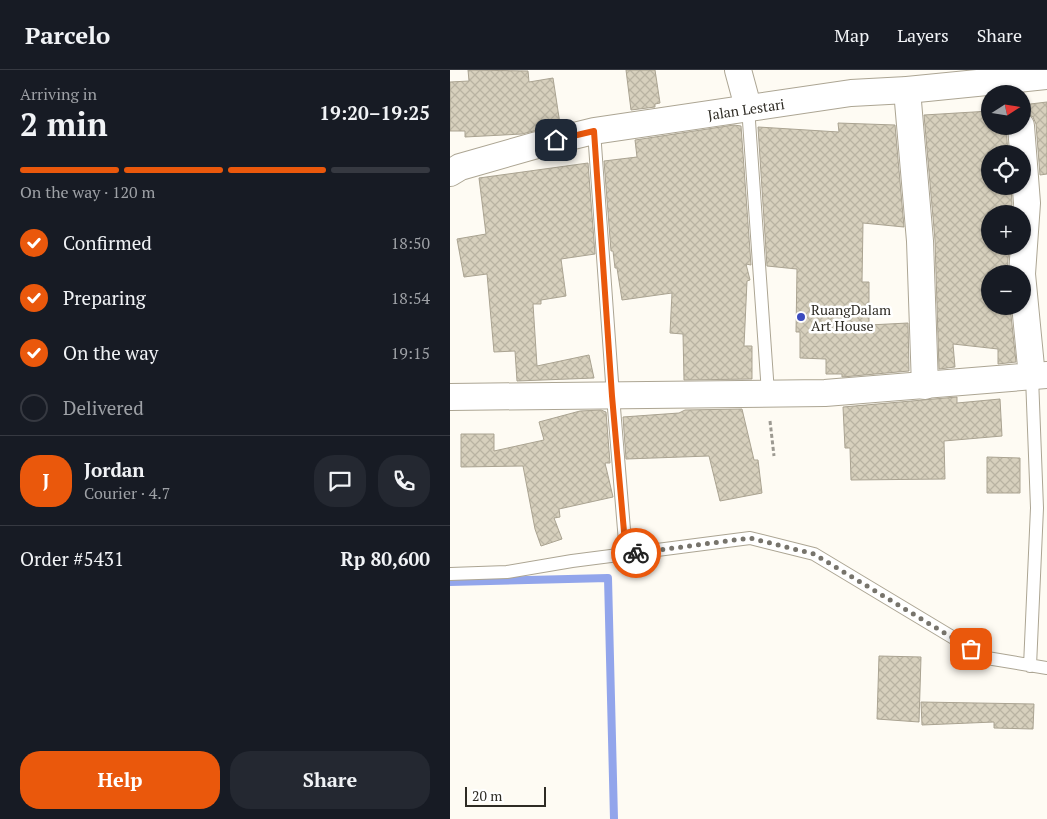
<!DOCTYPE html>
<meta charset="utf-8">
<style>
:root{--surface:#171b24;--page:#242831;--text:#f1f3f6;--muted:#9ea1a6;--line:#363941;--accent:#ea580c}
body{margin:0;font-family:"PT Serif",serif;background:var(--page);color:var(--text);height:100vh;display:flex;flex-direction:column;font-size:19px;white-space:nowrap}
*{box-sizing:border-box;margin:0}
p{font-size:16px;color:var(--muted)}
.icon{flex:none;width:28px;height:28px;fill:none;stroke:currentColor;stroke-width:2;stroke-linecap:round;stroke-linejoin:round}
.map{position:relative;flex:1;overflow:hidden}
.side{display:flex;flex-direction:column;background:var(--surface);width:450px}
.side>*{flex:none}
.needle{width:32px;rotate:78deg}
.controls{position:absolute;left:531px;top:15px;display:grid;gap:10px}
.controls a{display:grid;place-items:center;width:50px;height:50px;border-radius:50%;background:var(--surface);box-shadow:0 1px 4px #0004;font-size:25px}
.scale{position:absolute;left:15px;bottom:12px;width:81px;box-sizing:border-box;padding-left:5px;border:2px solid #2e2b24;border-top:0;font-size:14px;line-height:18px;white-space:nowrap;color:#2e2b24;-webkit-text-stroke:4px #fff;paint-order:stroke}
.pin{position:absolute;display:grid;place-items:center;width:42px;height:42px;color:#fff;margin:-21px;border-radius:10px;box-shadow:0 2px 8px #0006}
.courier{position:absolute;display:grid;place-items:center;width:50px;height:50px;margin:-25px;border:4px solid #ea580c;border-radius:50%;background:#fff;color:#222;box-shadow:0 1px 6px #0007}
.summary em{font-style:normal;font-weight:700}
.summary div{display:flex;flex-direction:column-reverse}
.summary{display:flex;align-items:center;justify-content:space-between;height:85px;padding:0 20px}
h1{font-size:32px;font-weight:700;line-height:38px}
.bar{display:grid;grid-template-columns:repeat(4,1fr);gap:8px 5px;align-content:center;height:60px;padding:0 20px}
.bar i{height:6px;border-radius:4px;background:var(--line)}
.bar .active{background:var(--accent)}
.bar p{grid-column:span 4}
.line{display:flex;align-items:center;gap:12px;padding:0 20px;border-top:1px solid var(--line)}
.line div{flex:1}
.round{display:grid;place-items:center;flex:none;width:52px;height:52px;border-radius:20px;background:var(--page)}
ol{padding:0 20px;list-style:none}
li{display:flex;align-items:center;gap:15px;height:55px}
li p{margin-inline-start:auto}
li .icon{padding:5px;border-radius:50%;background:var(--accent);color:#fff;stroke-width:4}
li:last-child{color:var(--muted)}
li i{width:28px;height:28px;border:2px solid var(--line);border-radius:50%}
.action{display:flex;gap:10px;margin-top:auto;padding:10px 20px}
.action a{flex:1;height:58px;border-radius:20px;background:var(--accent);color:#fff;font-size:20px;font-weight:700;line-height:58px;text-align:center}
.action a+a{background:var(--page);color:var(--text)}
header{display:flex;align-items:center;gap:30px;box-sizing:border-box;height:70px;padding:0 25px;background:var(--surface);border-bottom:1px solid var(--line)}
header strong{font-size:24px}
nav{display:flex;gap:28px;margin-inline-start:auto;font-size:18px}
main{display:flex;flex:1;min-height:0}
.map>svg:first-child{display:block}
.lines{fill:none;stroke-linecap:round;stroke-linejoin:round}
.stream{stroke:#92a5eb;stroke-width:8}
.building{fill:url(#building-cross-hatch);stroke:#aaa391}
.lane-casing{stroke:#aca593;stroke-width:14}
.street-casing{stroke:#aca593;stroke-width:28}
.path{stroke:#9c9991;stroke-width:3;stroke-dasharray:4 2.5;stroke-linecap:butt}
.lane{stroke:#fff;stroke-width:12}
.street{stroke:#fff;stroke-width:26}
.done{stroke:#77746c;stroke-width:5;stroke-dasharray:0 9}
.route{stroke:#ea580c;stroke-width:6}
.poi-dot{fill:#3c4bbe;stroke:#fff;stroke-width:2}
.labels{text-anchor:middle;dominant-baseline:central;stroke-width:5;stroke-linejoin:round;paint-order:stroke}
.street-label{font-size:14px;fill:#2e2b24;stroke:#fff}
.poi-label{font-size:14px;fill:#2e2b24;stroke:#fff;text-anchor:start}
</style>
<header>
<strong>Parcelo</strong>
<nav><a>Map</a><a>Layers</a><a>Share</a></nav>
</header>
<main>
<section class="side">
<div class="summary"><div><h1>2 min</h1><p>Arriving in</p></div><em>19:20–19:25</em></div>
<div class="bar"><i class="active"></i><i class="active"></i><i class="active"></i><i></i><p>On the way · 120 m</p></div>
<ol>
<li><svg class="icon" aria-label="check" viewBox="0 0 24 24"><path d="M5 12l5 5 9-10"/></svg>Confirmed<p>18:50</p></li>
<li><svg class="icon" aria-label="check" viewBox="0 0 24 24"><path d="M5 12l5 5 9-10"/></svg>Preparing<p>18:54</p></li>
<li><svg class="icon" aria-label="check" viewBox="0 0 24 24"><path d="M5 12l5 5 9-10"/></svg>On the way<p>19:15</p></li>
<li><i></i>Delivered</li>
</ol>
<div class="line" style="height:90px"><b class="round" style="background:var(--accent);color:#fff">J</b><div><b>Jordan</b><p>Courier · 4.7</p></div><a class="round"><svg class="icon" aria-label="chat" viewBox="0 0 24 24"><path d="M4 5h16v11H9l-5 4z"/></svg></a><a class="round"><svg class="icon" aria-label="phone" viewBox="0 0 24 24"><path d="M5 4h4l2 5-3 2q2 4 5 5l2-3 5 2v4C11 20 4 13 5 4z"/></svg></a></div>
<div class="line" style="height:65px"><div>Order #5431</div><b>Rp 80,600</b></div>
<div class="action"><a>Help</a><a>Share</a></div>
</section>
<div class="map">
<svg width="597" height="749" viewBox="0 0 597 749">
<defs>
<pattern id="building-cross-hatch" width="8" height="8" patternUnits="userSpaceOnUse" patternTransform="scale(1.25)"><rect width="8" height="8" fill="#d7d0bd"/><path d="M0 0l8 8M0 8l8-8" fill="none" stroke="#b9b3a2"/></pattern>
</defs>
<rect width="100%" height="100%" fill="#fefbf3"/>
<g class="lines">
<path class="stream" d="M 0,512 L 158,508 L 164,749"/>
</g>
<path class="building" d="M 18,0 L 78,1 L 79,12 L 103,8 L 110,54 L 72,64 L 15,67 L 15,61 L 0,61 L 0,12 L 19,11 Z
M 176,0 L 205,0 L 210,33 L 205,34 L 205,37 L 181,40 Z
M 597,32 L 597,104 L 590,105 L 586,54 L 583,47 L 572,41 L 572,35 Z
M 540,41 L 540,56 L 556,56 L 558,84 L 540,84 L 540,116 L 561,116 L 562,133 L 561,144 L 540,144 L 540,176 L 559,176 L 557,204 L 540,204 L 540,236 L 560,236 L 566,292 L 548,294 L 548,279 L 503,274 L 505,297 L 489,299 L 485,170 L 474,45 Z
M 388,53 L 445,55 L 454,157 L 413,153 L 412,212 L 419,212 L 419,255 L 458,253 L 459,301 L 392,307 L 392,304 L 376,304 L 376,289 L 350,288 L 350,262 L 346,262 L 347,199 L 317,196 L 308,57 L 389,62 Z
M 284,55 L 291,56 L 301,195 L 296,194 L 300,210 L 297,211 L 294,276 L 302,276 L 302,309 L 234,310 L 233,264 L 220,263 L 222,223 L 172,230 L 167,198 L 165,198 L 163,181 L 161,181 L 154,91 L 187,87 L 185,70 Z
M 138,93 L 145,184 L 111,189 L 116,226 L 91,230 L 91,234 L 83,234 L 87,296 L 139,285 L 144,308 L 67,311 L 65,281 L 44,282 L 37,204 L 14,207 L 7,169 L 36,164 L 29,108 Z
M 507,327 L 507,333 L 550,329 L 552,366 L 494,371 L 495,409 L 401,410 L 400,378 L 395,378 L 393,337 Z
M 292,339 L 304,390 L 308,390 L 312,423 L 270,431 L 259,386 L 176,389 L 173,347 L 229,343 L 235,340 Z
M 151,340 L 156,342 L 160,393 L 155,393 L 163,427 L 109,439 L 110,447 L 104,448 L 112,469 L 91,476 L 85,459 L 73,396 L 11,397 L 11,364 L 44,364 L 44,381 L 94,370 L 89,352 L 130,341 Z
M 537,387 L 570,388 L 570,423 L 537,423 Z
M 429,586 L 471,587 L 469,652 L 427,649 Z
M 471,632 L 584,634 L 583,659 L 544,658 L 544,652 L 472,655 Z"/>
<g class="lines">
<defs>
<path id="lane" d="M 298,37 L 318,323
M 144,61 L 163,326 L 176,484
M 0,504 L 57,502 L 122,491 L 300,468 L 364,484 L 537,588 L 597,598
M 580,596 L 587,438 L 582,307"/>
<g id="street">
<path d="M 288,0 L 298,37"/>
<path d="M 457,20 L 470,171 L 475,316"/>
<path d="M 571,56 L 577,133 L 572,204"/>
<path id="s1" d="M 0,103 L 10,97 L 87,75 L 144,61 L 401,23 L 457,20 L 597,6"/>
<path d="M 572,204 L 582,307"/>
<path d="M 0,327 L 375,323 L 597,305"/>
</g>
</defs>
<use href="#lane" class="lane-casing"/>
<use href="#street" class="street-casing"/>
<path class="path" d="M 320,351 L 324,386"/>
<use href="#lane" class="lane"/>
<use href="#street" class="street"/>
</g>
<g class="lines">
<path class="done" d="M 186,483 L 300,468 L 364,484 L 521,579"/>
<path class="route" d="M 106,70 L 144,61 L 162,326 L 176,484 L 186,483"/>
</g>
<circle class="poi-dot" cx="351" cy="247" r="5"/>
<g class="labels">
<g class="street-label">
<text stroke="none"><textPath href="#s1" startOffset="304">Jalan Lestari</textPath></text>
</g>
<g class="poi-label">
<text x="361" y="239">RuangDalam<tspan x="361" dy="16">Art House</tspan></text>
</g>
</g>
</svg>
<div class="controls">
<a><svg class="needle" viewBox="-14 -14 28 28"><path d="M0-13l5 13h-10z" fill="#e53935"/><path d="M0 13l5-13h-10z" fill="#9ea1a6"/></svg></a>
<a><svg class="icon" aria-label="locate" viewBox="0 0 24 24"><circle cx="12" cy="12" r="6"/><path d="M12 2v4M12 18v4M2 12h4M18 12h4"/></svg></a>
<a>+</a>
<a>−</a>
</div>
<div class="scale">20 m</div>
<div class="pin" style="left:521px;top:579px;background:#ea580c"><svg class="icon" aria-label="bag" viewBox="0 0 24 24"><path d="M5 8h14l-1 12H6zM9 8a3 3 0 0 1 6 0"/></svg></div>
<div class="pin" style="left:106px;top:70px;background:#1f2937"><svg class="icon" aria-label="home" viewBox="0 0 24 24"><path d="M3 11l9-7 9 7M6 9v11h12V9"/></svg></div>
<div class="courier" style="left:186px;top:483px"><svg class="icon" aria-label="bike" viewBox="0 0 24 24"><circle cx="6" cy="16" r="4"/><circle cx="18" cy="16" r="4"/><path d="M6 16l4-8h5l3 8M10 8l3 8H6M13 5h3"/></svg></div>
</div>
</main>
